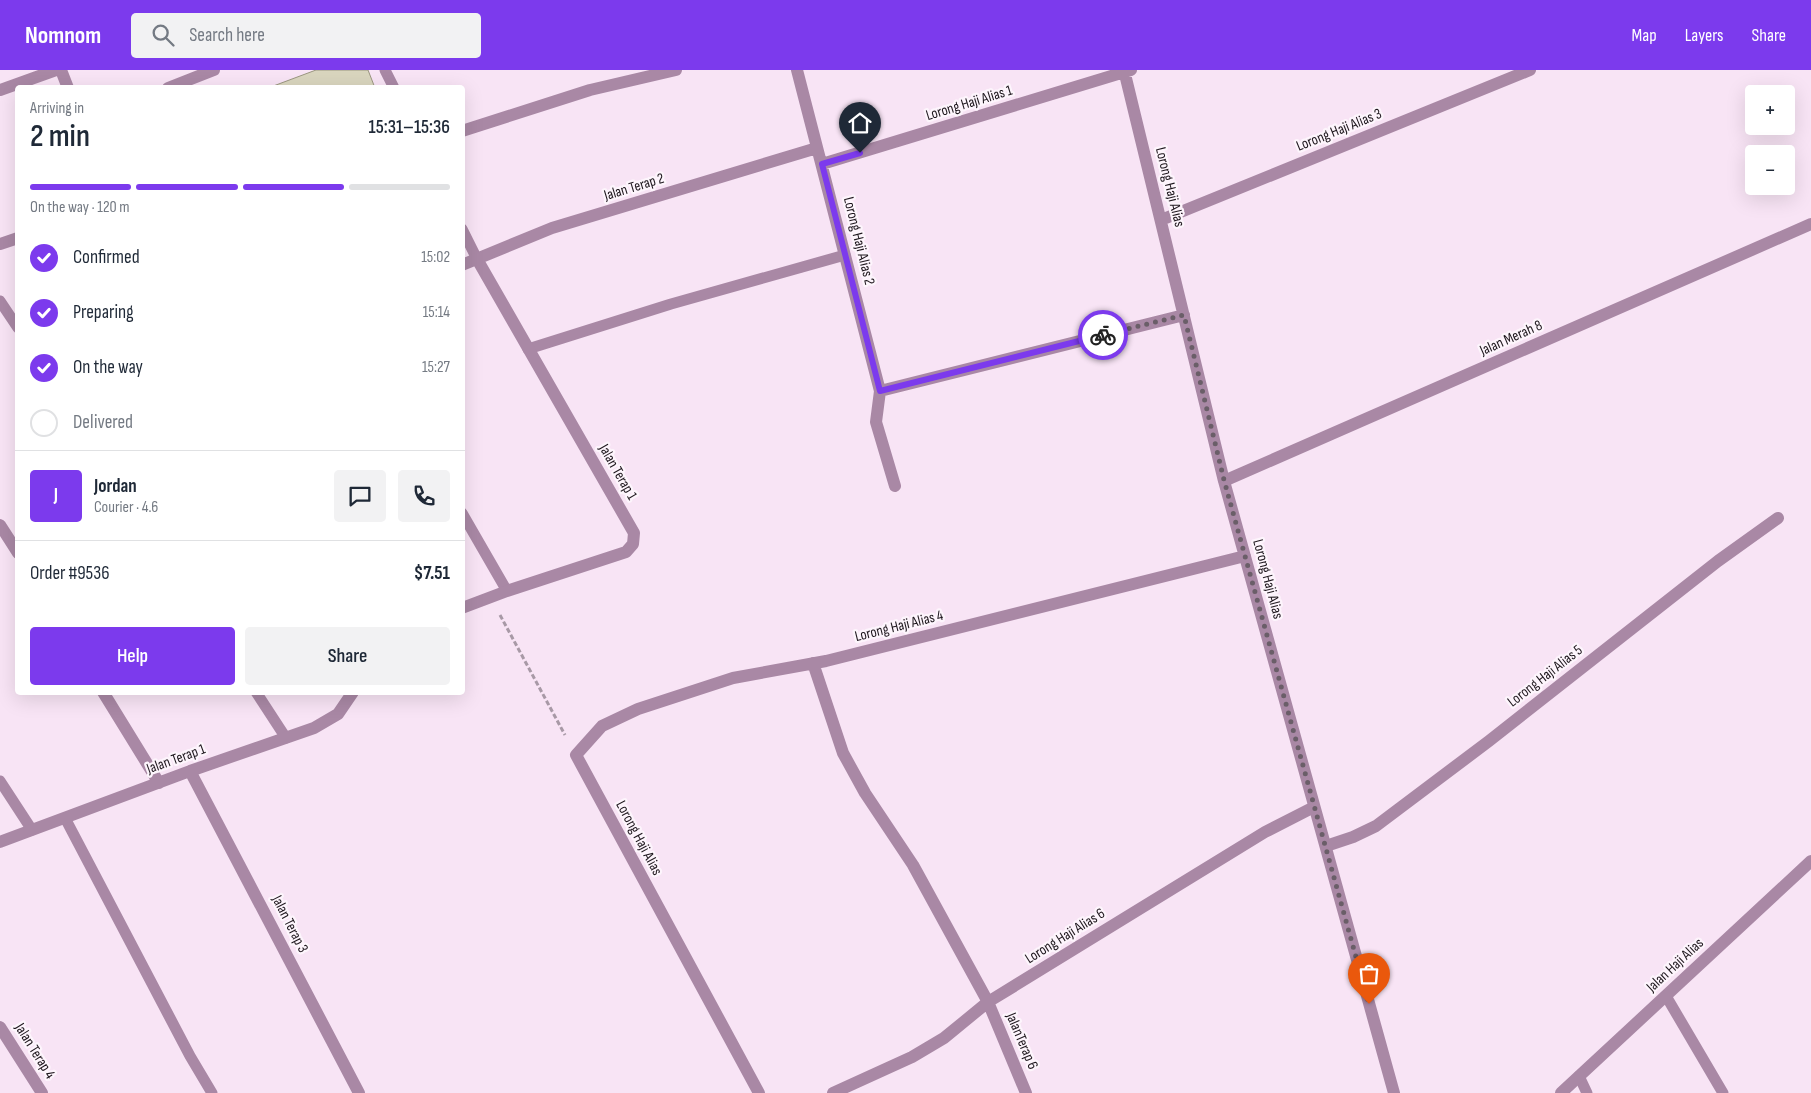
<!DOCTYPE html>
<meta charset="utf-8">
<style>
:root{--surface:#fff;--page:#f2f2f3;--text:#1f2937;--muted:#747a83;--line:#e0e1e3;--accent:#7c3aed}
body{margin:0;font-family:"Sofia Sans Condensed",sans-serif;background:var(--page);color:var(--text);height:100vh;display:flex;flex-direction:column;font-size:19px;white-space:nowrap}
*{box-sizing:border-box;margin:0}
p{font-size:16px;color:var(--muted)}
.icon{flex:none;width:28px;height:28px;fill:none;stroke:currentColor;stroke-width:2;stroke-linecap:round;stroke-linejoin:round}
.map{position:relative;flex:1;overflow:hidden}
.details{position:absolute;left:15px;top:15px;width:450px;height:610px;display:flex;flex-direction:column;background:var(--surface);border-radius:5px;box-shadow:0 5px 20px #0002}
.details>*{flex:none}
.tools{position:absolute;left:1745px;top:15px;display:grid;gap:10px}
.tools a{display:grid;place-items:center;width:50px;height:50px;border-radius:5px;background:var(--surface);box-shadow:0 5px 20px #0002;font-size:25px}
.pin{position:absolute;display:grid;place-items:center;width:42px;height:42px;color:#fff;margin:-51px -21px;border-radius:50% 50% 50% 0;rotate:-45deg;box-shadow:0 0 5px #0007}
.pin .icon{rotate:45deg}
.courier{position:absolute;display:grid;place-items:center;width:50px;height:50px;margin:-25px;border:4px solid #7c3aed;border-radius:50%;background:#fff;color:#222;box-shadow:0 1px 6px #0007}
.overview em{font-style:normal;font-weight:600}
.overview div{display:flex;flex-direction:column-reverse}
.overview{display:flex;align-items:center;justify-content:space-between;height:85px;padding:0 15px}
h1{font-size:32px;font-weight:600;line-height:38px}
.bar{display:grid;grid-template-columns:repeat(4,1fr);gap:8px 5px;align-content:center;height:60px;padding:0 15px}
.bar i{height:6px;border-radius:4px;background:var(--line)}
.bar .active{background:var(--accent)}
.bar p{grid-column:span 4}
.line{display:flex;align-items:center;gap:12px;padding:0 15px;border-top:1px solid var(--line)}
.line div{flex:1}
.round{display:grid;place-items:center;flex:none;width:52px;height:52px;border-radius:5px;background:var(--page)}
ol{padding:0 15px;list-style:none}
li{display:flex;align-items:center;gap:15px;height:55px}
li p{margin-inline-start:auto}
li .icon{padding:5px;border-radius:50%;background:var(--accent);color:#fff;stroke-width:4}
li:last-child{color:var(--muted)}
li i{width:28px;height:28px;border:2px solid var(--line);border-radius:50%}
.action{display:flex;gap:10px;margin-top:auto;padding:10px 15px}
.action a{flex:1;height:58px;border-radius:5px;background:var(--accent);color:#fff;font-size:20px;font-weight:600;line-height:58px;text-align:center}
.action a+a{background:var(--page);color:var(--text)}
header{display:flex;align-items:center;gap:30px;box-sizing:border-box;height:70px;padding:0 25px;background:var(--accent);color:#fff}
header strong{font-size:24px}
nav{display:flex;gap:28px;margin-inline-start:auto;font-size:18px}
.search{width:350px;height:45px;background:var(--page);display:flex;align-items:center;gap:12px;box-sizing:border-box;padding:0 18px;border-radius:5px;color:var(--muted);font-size:19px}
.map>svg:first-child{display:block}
.building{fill:#d9d5be;stroke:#9a9680}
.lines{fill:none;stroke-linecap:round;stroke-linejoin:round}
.path{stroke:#a899a6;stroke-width:3;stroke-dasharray:5 2.5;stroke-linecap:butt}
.service{stroke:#a988a5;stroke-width:11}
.minor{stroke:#a988a5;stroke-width:12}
.tertiary{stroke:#a988a5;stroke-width:12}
.done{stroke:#6a5e68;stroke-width:5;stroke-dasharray:0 9}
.route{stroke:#7c3aed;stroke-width:6}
.labels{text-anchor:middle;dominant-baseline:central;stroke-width:4.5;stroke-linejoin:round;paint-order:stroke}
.street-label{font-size:15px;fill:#1d161c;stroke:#fdf5fc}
</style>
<header>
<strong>Nomnom</strong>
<div class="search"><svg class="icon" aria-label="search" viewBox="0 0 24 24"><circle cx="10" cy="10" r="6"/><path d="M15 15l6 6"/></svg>Search here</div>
<nav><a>Map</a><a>Layers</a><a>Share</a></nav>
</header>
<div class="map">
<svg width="1811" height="1023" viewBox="0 0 1811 1023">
<rect width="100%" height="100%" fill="#f8e4f5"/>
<path class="building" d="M 316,0 L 368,0 L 375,18 L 268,18 Z"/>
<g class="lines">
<path class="path" d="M 500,545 L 565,665"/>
<path class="service" d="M 385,0 L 394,18
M 462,159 L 477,189
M 0,231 L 18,258
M 528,279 L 671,234 L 845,185
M 462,443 L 507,521
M 256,622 L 286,668
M 0,711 L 32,760
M 65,748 L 190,986 L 212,1023
M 1666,926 L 1723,1023
M 1579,1006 L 1587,1023"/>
<path class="minor" d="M 61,0 L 68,18
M 797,0 L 880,321 L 876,352 L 895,416
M 1124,0 L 1224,411 L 1394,1023
M 168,18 L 214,0
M 462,61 L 590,20 L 676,0
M 822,94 L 1131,0
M 1161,150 L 1530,0
M 0,174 L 18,168
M 462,195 L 552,158 L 817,78
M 880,321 L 1184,245
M 1224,411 L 1811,154
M 0,455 L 18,483
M 462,538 L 507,521 L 626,482 L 633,474 L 634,463 L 477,189
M 813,593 L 843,683 L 865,723 L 913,795 L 988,932 L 1026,1023
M 103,622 L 159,713
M 190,701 L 359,1023
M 0,772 L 190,701 L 314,658 L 338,644 L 353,622
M 1326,776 L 1353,767 L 1376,756 L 1489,671 L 1718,491 L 1778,448
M 0,957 L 42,1023
M 759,1023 L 576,685 L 602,656 L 638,639 L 733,608 L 826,591 L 1245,486
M 833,1023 L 912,987 L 944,968 L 988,932 L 1265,762 L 1314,737
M 1561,1023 L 1811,791"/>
<path class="tertiary" d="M 0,20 L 56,0"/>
</g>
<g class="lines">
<path class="done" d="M 1103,265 L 1184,245 L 1224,410 L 1369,934"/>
<path class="route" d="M 860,83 L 822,94 L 880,321 L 1103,265"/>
</g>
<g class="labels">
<g class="street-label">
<text transform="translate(969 33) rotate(-17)">Lorong Haji Alias 1</text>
<text transform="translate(1339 60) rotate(-22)">Lorong Haji Alias 3</text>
<text transform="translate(634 117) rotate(-17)">Jalan Terap 2</text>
<text transform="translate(1170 117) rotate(76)">Lorong Haji Alias</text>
<text transform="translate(859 171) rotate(76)">Lorong Haji Alias 2</text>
<text transform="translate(1511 268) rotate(-24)">Jalan Merah 8</text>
<text transform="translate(618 402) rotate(60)">Jalan Terap 1</text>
<text transform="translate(1268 509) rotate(75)">Lorong Haji Alias</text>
<text transform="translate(899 556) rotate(-14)">Lorong Haji Alias 4</text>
<text transform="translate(1545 606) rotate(-38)">Lorong Haji Alias 5</text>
<text transform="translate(176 689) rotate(-20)">Jalan Terap 1</text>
<text transform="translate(639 768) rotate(62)">Lorong Haji Alias</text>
<text transform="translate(290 854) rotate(63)">Jalan Terap 3</text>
<text transform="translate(1065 866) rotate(-32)">Lorong Haji Alias 6</text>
<text transform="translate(1675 895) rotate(-43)">Jalan Haji Alias</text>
<text transform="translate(1022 971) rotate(67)">JalanTerap 6</text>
<text transform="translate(35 981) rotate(58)">Jalan Terap 4</text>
</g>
</g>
</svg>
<div class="tools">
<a>+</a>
<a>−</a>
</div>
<div class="pin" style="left:1369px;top:934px;background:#ea580c"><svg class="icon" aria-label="bag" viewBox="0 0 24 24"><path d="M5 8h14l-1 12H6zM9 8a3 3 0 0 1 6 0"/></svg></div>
<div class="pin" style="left:860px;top:83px;background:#1f2937"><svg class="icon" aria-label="home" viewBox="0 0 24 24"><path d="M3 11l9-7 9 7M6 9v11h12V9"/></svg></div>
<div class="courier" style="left:1103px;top:265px"><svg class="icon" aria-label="bike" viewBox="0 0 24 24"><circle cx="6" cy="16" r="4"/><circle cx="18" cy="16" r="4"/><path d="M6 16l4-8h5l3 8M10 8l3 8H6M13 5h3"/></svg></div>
<section class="details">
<div class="overview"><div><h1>2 min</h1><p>Arriving in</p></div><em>15:31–15:36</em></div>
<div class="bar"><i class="active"></i><i class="active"></i><i class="active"></i><i></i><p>On the way · 120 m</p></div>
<ol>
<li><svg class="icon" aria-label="check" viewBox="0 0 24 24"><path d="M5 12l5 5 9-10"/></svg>Confirmed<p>15:02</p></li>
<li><svg class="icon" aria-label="check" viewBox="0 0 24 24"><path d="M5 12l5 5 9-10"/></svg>Preparing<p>15:14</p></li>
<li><svg class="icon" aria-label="check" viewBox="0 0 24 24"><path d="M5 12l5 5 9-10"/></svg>On the way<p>15:27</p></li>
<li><i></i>Delivered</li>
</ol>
<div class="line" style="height:90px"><b class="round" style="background:var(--accent);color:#fff">J</b><div><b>Jordan</b><p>Courier · 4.6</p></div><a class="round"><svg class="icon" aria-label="chat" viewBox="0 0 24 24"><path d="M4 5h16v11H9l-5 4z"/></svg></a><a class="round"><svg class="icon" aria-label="phone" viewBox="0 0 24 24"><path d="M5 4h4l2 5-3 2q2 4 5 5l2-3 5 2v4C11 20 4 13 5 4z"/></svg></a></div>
<div class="line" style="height:65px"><div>Order #9536</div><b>$7.51</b></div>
<div class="action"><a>Help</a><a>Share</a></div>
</section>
</div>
